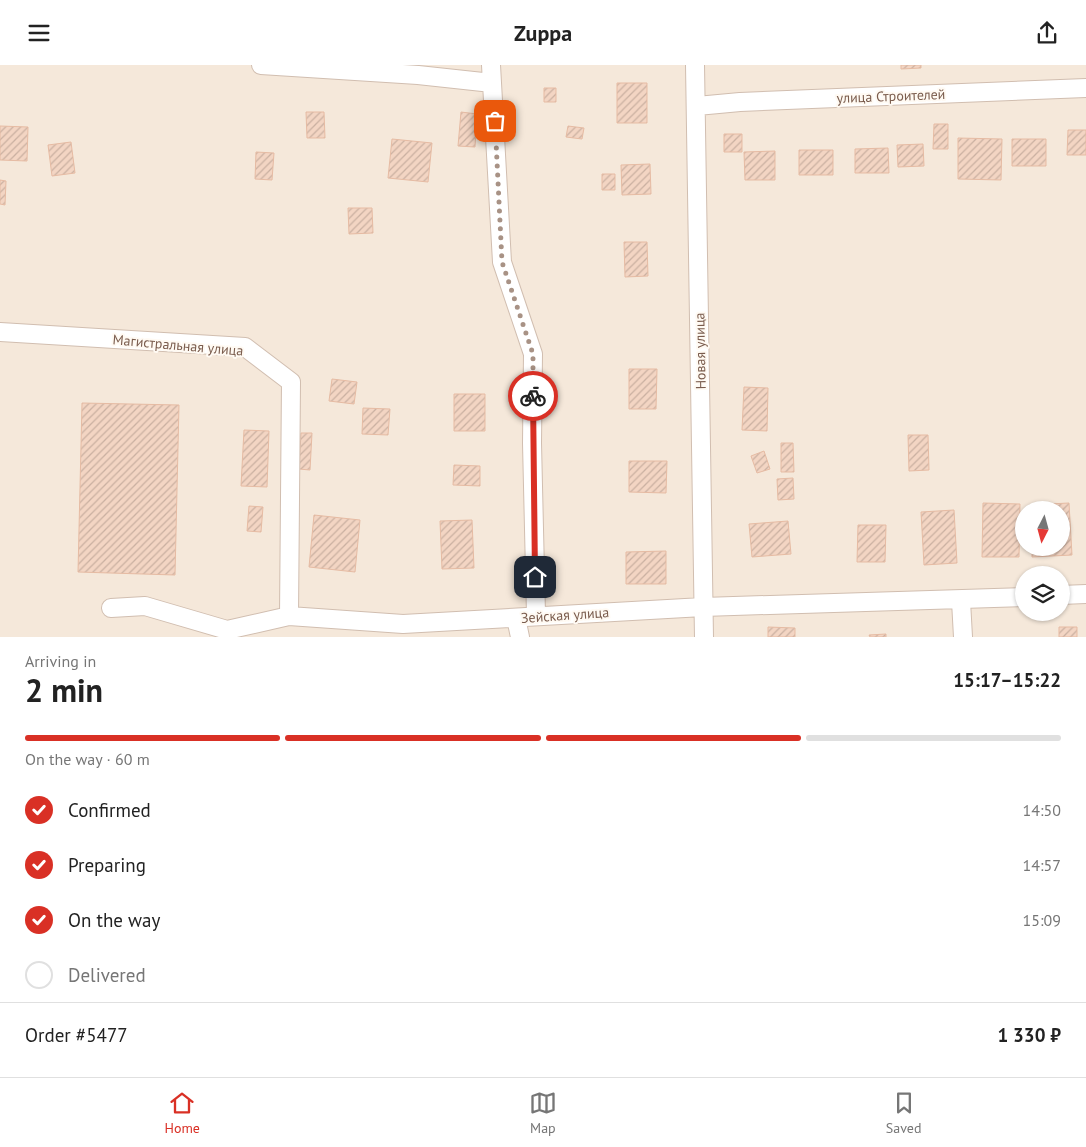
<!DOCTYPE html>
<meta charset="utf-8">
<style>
:root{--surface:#fff;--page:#f2f2f2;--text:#222;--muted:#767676;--line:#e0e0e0;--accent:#d93025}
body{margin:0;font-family:"PT Sans",sans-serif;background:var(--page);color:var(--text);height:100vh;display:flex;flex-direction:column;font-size:19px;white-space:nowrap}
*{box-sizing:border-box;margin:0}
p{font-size:16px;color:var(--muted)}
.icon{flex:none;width:28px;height:28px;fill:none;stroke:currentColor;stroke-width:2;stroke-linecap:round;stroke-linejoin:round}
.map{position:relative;height:572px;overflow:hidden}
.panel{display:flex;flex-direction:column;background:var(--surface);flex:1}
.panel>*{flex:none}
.needle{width:32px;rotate:186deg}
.buttons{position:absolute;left:1015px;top:436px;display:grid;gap:10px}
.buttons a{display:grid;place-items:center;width:55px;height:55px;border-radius:50%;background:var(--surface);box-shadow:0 1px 4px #0004;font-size:25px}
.pin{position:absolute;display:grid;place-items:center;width:42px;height:42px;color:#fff;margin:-21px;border-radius:10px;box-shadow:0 2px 8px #0006}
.courier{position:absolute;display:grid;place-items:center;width:50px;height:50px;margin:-25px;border:4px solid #d93025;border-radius:50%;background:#fff;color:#222;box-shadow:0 1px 6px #0007}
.head em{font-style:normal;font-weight:600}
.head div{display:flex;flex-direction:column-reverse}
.head{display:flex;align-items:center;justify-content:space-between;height:85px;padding:0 25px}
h1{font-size:32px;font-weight:600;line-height:38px}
.bar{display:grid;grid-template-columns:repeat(4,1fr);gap:8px 5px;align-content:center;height:60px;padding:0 25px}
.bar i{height:6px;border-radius:4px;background:var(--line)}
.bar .current{background:var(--accent)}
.bar p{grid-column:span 4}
.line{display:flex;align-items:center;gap:12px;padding:0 25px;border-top:1px solid var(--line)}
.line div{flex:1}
ol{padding:0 25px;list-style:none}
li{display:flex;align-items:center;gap:15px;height:55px}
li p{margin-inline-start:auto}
li .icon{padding:5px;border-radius:50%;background:var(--accent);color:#fff;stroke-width:4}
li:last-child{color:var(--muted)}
li i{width:28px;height:28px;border:2px solid var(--line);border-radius:50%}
header{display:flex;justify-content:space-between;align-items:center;height:65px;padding:0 25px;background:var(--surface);font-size:22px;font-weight:600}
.dock{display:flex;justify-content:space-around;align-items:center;height:70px;border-top:1px solid var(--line);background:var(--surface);font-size:14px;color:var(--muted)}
.dock a{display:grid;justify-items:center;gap:2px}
.dock .current{color:var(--accent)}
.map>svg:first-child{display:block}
.residential{fill:#f5e8da;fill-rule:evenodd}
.building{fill:url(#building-hatch);stroke:#e6bba3}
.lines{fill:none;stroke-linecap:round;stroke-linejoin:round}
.street-casing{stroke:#d1beb0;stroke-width:20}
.street{stroke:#fff;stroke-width:18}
.done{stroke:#a89285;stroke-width:5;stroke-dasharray:0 9}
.route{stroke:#d93025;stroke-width:6}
.labels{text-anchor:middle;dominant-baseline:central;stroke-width:4;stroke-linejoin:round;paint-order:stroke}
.street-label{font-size:14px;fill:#7a5c4d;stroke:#fffaf3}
</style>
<header><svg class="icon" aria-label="menu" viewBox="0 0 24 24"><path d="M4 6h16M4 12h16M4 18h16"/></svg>Zuppa<svg class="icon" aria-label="share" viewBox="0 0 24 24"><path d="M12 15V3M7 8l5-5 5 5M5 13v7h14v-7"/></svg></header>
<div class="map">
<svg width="1086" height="572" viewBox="0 0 1086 572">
<defs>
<pattern id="building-hatch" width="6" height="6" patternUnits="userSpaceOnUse" patternTransform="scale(1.25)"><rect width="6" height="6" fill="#f3d5c3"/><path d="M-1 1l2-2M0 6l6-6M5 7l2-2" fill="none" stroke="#cab0a1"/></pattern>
</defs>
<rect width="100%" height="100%" fill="#fdf6ec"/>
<path class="residential" d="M 0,0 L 1086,0 L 1086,572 L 0,572 ZM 1024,445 L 1061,445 L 1061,482 L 1024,482 ZM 1024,510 L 1061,510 L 1061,548 L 1024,548 Z"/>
<path class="building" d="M 901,0 L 921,0 L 921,3 L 901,4 Z
M 617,18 L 647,18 L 647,58 L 617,58 Z
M 544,23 L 556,23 L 556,37 L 544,37 Z
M 306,47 L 324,47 L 325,73 L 307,73 Z
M 461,47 L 477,49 L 475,82 L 458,81 Z
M 934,59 L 948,59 L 948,84 L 933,84 Z
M 0,61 L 28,62 L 27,96 L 0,95 Z
M 568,61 L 584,63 L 582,74 L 566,72 Z
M 1068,65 L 1086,65 L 1086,90 L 1067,90 Z
M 724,69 L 742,69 L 742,87 L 724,87 Z
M 958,73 L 1002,74 L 1001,115 L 958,114 Z
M 392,74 L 432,78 L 428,117 L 388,113 Z
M 1012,74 L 1046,74 L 1046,101 L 1012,101 Z
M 71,77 L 75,108 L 52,111 L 48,80 Z
M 923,79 L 924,101 L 898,102 L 897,80 Z
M 888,83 L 889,108 L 855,108 L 855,84 Z
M 799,85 L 833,85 L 833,110 L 799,110 Z
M 775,86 L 775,115 L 745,115 L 744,87 Z
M 256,87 L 274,88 L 272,115 L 255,114 Z
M 650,99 L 651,129 L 622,130 L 621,100 Z
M 602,109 L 615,109 L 615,125 L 602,125 Z
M 0,115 L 6,116 L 5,140 L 0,139 Z
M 348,143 L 372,143 L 373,168 L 349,169 Z
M 624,177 L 647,177 L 648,211 L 625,212 Z
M 629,304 L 657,304 L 656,344 L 629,344 Z
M 332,314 L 357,317 L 354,339 L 329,336 Z
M 744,322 L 768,323 L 767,366 L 742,365 Z
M 454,329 L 485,329 L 485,366 L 454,366 Z
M 82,338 L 179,340 L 175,510 L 78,507 Z
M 363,343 L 390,344 L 388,370 L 362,369 Z
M 244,365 L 269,366 L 267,422 L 241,421 Z
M 301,368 L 312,368 L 310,405 L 299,404 Z
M 908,370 L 928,370 L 929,405 L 909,406 Z
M 781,378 L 793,378 L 794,407 L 781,407 Z
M 764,386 L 770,404 L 757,408 L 751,391 Z
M 629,396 L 667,396 L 666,428 L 629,427 Z
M 454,400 L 480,401 L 480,421 L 453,420 Z
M 793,413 L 794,434 L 778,435 L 777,414 Z
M 983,438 L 1020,439 L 1019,492 L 982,492 Z
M 1069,438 L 1072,490 L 1032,492 L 1032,482 L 1061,482 L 1061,445 L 1029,445 L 1029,440 Z
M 249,441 L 263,442 L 261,467 L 247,466 Z
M 954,445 L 957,498 L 924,500 L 921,447 Z
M 314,450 L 360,455 L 355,507 L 309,502 Z
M 472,455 L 474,503 L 442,504 L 440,456 Z
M 788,456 L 791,489 L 752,492 L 749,459 Z
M 858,460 L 886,460 L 885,497 L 857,497 Z
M 666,486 L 666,519 L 626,519 L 626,487 Z
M 768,562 L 795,563 L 795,572 L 768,572 Z
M 1059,562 L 1077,562 L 1077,572 L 1059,572 Z
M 886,569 L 886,572 L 870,572 L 869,570 Z"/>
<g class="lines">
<defs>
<path id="street" d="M 261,0 L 418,10 L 492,18
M 491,0 L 502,197 L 533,289 L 532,378 L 536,550
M 695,0 L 704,572
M 697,41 L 740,37 L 1086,23
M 0,267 L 245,282 L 291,317 L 289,551
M 1061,530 L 1086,529
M 961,536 L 963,572
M 111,543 L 145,541 L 227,565 L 289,551 L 403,559 L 703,542 L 1024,532
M 516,553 L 520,572"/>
</defs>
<use href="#street" class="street-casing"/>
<use href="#street" class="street"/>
</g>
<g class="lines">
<path class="done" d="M 495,56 L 502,197 L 533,289 L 533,331"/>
<path class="route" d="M 533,331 L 535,512"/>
</g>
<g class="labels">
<g class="street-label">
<text transform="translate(891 31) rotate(-2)">улица Строителей</text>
<text transform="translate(178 280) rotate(5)">Магистральная улица</text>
<text transform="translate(700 286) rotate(-91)">Новая улица</text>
<text transform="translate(565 550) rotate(-4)">Зейская улица</text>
</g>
</g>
</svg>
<div class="buttons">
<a><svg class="needle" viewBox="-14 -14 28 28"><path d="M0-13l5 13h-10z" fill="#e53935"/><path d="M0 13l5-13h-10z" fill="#767676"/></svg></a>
<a><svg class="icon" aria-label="layers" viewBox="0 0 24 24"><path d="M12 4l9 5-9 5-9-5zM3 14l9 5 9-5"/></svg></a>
</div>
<div class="pin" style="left:495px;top:56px;background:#ea580c"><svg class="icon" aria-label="bag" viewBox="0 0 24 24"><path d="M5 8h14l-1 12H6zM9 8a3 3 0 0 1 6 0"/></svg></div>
<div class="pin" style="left:535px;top:512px;background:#1f2937"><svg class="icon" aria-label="home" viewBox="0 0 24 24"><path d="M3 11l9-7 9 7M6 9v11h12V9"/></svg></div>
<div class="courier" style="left:533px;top:331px"><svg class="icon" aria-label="bike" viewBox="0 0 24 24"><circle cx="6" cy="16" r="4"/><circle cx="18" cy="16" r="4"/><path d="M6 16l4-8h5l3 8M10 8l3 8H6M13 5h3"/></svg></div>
</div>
<section class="panel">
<div class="head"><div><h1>2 min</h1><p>Arriving in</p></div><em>15:17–15:22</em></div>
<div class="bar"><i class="current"></i><i class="current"></i><i class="current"></i><i></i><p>On the way · 60 m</p></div>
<ol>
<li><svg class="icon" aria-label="check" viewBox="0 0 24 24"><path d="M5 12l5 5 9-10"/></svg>Confirmed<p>14:50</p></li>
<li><svg class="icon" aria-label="check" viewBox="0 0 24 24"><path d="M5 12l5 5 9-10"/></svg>Preparing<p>14:57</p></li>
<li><svg class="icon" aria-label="check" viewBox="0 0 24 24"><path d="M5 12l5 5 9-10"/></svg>On the way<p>15:09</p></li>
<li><i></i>Delivered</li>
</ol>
<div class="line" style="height:65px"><div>Order #5477</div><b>1 330 ₽</b></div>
</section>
<nav class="dock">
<a class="current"><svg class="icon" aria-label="home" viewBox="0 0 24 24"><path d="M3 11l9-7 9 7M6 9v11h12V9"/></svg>Home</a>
<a><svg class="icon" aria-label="map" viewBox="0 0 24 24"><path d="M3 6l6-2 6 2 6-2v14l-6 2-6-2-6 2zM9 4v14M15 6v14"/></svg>Map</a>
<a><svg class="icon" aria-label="saved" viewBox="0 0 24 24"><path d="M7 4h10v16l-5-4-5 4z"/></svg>Saved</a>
</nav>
